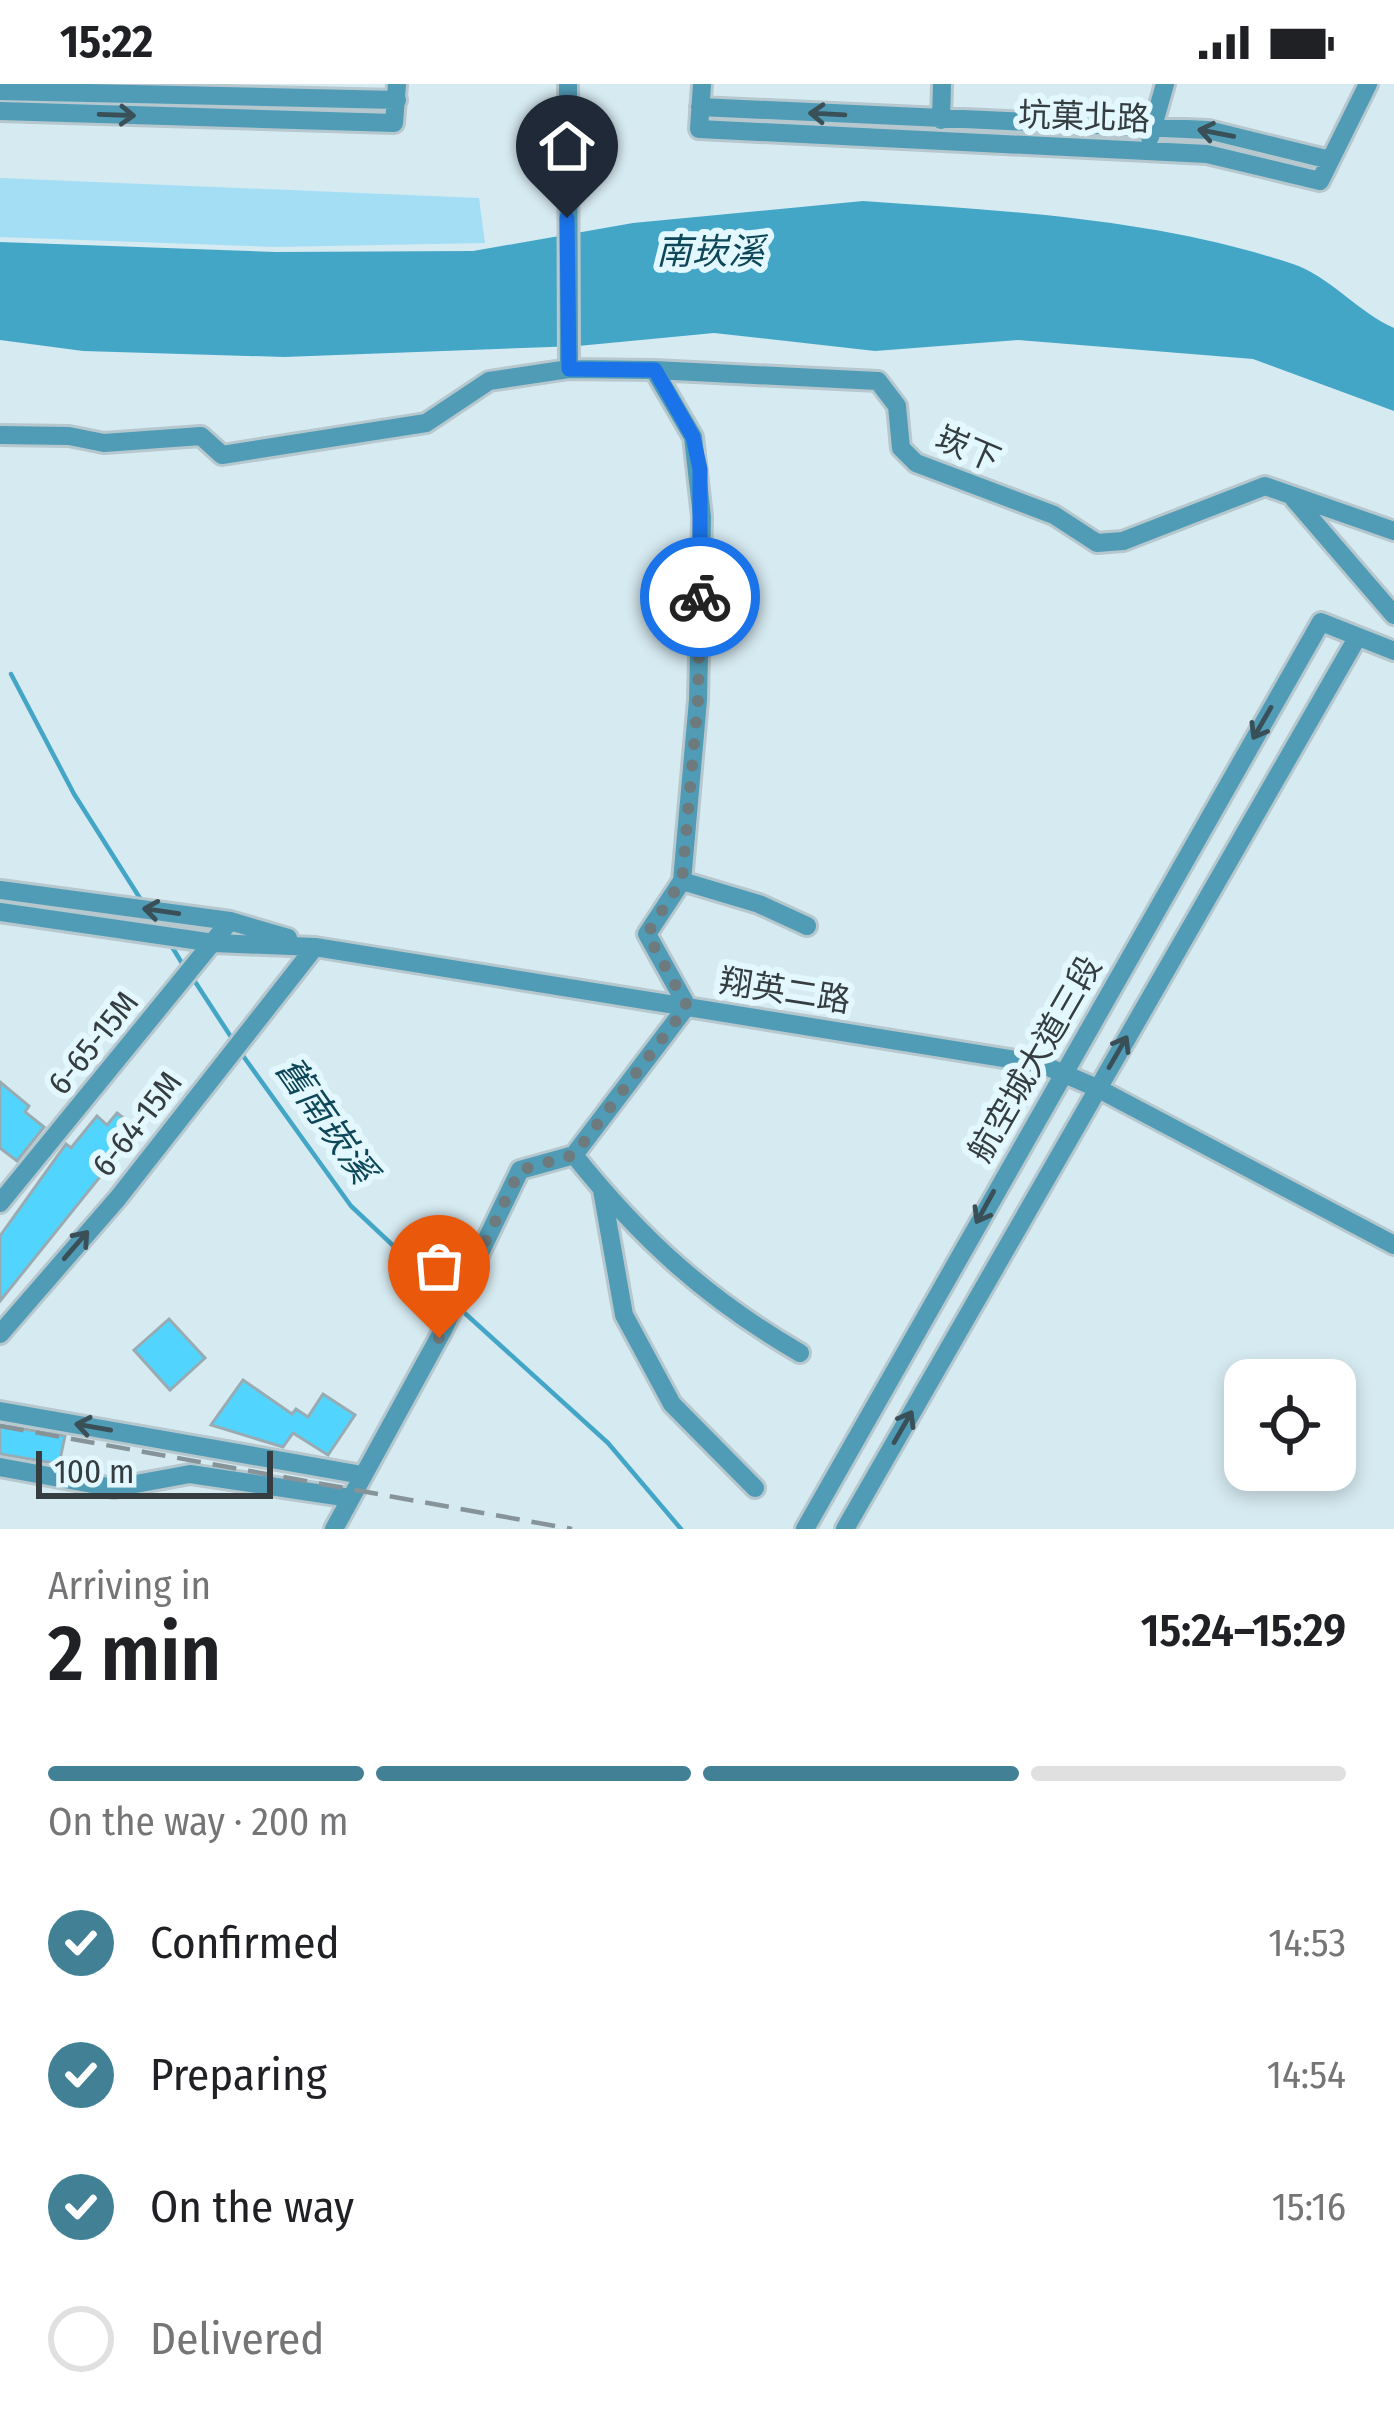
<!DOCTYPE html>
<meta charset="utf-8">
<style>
:root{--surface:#fff;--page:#f2f2f2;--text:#202124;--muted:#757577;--line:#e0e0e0;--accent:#418095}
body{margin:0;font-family:"Fira Sans Condensed","Noto Sans TC",sans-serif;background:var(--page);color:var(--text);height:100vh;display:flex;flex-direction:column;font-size:45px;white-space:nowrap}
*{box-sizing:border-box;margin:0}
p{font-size:39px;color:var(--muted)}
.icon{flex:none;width:66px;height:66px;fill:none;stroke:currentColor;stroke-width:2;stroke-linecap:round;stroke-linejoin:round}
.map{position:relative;height:1445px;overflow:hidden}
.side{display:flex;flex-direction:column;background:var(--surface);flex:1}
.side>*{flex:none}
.buttons{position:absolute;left:1224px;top:1275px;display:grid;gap:24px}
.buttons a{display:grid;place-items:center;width:132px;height:132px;border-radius:24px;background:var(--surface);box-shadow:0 6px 18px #0003;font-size:60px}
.scale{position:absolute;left:36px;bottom:30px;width:237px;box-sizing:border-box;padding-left:12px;border:6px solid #353d40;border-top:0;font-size:33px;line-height:42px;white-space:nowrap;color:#353d40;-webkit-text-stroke:9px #e3f7ff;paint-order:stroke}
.pin{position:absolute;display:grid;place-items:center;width:102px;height:102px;color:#fff;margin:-123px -51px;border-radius:50% 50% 50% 0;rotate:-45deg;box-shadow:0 0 12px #0007}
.pin .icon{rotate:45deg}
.courier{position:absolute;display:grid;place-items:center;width:120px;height:120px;margin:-60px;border:9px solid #1a73e8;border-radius:50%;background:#fff;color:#222;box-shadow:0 3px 15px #0007}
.overview em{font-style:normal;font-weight:600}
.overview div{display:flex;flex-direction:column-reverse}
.overview{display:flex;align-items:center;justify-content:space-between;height:204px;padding:0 48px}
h1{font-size:78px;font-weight:600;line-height:90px}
.bar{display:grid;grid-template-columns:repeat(4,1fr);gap:18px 12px;align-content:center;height:144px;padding:0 48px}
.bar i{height:15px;border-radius:9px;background:var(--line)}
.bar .selected{background:var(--accent)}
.bar p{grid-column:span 4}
ol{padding:0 48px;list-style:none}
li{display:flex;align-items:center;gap:36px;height:132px}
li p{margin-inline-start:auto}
li .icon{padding:12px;border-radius:50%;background:var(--accent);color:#fff;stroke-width:4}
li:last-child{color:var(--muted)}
li i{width:66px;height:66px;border:6px solid var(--line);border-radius:50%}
.status{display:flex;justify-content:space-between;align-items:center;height:84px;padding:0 60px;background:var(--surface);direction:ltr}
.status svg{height:33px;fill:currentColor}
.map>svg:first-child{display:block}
.green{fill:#a3def5}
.water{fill:#44a6c6}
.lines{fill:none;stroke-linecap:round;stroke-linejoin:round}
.stream{stroke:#44a6c6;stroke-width:4.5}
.building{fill:#51d5ff;stroke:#98abb2;stroke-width:3}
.minor-casing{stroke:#b6c7ce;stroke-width:24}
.minor{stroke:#509cb6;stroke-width:18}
.rail{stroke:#869499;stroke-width:4.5;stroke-dasharray:24 12;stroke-linecap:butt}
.oneway{stroke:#3a5058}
.done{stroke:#6d7a7e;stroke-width:12;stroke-dasharray:0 21.6}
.route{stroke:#1a73e8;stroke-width:15}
.labels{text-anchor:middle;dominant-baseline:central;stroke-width:12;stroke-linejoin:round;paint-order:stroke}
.street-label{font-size:33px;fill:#353d40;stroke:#e3f7ff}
.water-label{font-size:36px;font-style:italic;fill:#0d4758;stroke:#e3f7ff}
</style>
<div class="status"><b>15:22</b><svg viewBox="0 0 49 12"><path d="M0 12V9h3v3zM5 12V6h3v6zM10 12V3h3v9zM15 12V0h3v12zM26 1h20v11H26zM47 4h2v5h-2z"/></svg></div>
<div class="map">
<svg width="1394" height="1445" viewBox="0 0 1394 1445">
<rect width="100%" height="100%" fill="#d6eaf1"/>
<path class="green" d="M 0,94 L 479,114 L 485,159 L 275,163 L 0,153 Z"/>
<path class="water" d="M 863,117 C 1007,127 1154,134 1293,180 C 1329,192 1358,228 1394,244 L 1394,327 L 1253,275 L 1018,256 L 875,267 L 714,249 L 578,262 L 284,273 L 83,267 L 0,256 L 0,158 L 276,168 L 473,167 L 633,139 Z"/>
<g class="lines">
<path class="stream" d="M 11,590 L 74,710 L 143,819
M 169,858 L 185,884
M 192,893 L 235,959
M 241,969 L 351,1122 L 450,1215
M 458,1223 L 608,1359 L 681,1445"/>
</g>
<path class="building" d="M 0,998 L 29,1022 L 25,1028 L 44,1043 L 17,1077 L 0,1064 Z
M 117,1029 L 131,1040 L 121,1052 L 128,1058 L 0,1217 L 0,1152 L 66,1060 L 71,1064 L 97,1032 L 107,1041 Z
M 169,1235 L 205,1274 L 170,1306 L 134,1266 Z
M 243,1296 L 292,1330 L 296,1325 L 308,1333 L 323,1310 L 355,1331 L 328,1371 L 293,1349 L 283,1363 L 211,1341 Z
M 0,1341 L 65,1352 L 59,1380 L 0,1370 Z"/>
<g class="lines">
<defs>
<path id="minor" d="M 568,0 L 569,285
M 702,0 L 699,45 L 1207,70 L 1320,97 L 1368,0
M 0,7 L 397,16
M 700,23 L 1208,46 L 1330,76
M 0,27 L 394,39 L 397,0
M 941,36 L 942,0
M 1150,53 L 1165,0
M 654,286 L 878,297 L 897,322 L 901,364 L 916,379 L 1054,431 L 1097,459 L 1123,457 L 1265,402 L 1394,447
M 0,351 L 69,352 L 104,359 L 201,352 L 222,371 L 426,339 L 489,297 L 569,285 L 654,286 L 693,353 L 702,433 L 698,616 L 682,797 L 647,850 L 687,922 L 574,1071 L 520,1086 L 442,1248 L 334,1445
M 1294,415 L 1394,531
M 682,797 L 759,820 L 807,842
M 0,806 L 230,837 L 288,854
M 0,828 L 214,859 L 315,863 L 1041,980 L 1097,1004 L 1394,1161
M 574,1071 C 641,1155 707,1215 800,1269
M 602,1106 L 624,1231 L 672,1320 L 755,1404
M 0,1119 L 230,837
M 0,1250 L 118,1114 L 315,863
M 0,1327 L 362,1391
M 0,1383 L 114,1404 L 190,1390 L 350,1414
M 805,1445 L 1321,538 L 1394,567
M 845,1445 L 1357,554"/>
</defs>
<use href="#minor" class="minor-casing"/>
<use href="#minor" class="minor"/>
<path class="rail" d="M 0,1342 L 572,1445"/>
</g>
<defs><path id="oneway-shaft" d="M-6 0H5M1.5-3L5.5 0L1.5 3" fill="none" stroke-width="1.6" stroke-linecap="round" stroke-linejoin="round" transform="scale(3)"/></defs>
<g class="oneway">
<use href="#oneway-shaft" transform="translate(827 30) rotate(-177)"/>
<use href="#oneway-shaft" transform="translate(117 31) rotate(2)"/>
<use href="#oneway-shaft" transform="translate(1216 49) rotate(-169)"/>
<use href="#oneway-shaft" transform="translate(1262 639) rotate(120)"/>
<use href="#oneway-shaft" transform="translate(161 827) rotate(-172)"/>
<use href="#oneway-shaft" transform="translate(1118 968) rotate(-60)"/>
<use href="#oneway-shaft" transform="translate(985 1123) rotate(119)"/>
<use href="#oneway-shaft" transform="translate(76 1161) rotate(-49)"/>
<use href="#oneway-shaft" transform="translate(93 1343) rotate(-170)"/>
<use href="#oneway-shaft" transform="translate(903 1343) rotate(-60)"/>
</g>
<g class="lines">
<path class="done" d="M 439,1254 L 520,1086 L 574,1071 L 687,922 L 647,850 L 682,796 L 698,616 L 700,513"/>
<path class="route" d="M 567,134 L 569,285 L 655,286 L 693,353 L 700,385 L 700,513"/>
</g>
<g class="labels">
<g class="street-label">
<text transform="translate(1084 33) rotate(2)">坑菓北路</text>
<text transform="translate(968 365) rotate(23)">崁下</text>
<text transform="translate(785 907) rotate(9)">翔英二路</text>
<text transform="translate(93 959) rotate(-51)">6-65-15M</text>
<text transform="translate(1035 975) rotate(-60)">航空城大道三段</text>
<text transform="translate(137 1040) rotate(-52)">6-64-15M</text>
</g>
<g class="water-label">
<text x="710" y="168">南崁溪</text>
<text transform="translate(326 1036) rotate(55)">舊南崁溪</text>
</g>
</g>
</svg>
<div class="buttons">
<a><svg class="icon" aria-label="locate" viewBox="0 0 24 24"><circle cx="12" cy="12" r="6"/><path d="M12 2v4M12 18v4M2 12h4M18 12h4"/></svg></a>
</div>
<div class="scale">100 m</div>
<div class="pin" style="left:439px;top:1254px;background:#ea580c"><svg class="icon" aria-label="bag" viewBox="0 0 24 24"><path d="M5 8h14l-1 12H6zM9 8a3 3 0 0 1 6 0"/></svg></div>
<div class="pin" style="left:567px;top:134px;background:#1f2937"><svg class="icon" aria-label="home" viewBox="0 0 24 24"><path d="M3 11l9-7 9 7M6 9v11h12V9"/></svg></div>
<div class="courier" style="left:700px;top:513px"><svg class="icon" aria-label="bike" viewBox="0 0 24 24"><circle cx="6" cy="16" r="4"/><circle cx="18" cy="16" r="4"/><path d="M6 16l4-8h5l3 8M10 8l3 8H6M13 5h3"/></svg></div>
</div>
<section class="side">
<div class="overview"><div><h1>2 min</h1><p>Arriving in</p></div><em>15:24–15:29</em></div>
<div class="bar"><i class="selected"></i><i class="selected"></i><i class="selected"></i><i></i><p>On the way · 200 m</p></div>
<ol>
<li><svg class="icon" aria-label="check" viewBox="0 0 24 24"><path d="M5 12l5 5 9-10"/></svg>Confirmed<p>14:53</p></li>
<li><svg class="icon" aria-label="check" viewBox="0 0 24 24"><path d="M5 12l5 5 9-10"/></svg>Preparing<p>14:54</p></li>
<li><svg class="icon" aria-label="check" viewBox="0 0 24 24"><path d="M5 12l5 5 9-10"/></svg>On the way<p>15:16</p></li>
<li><i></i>Delivered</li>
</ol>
</section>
